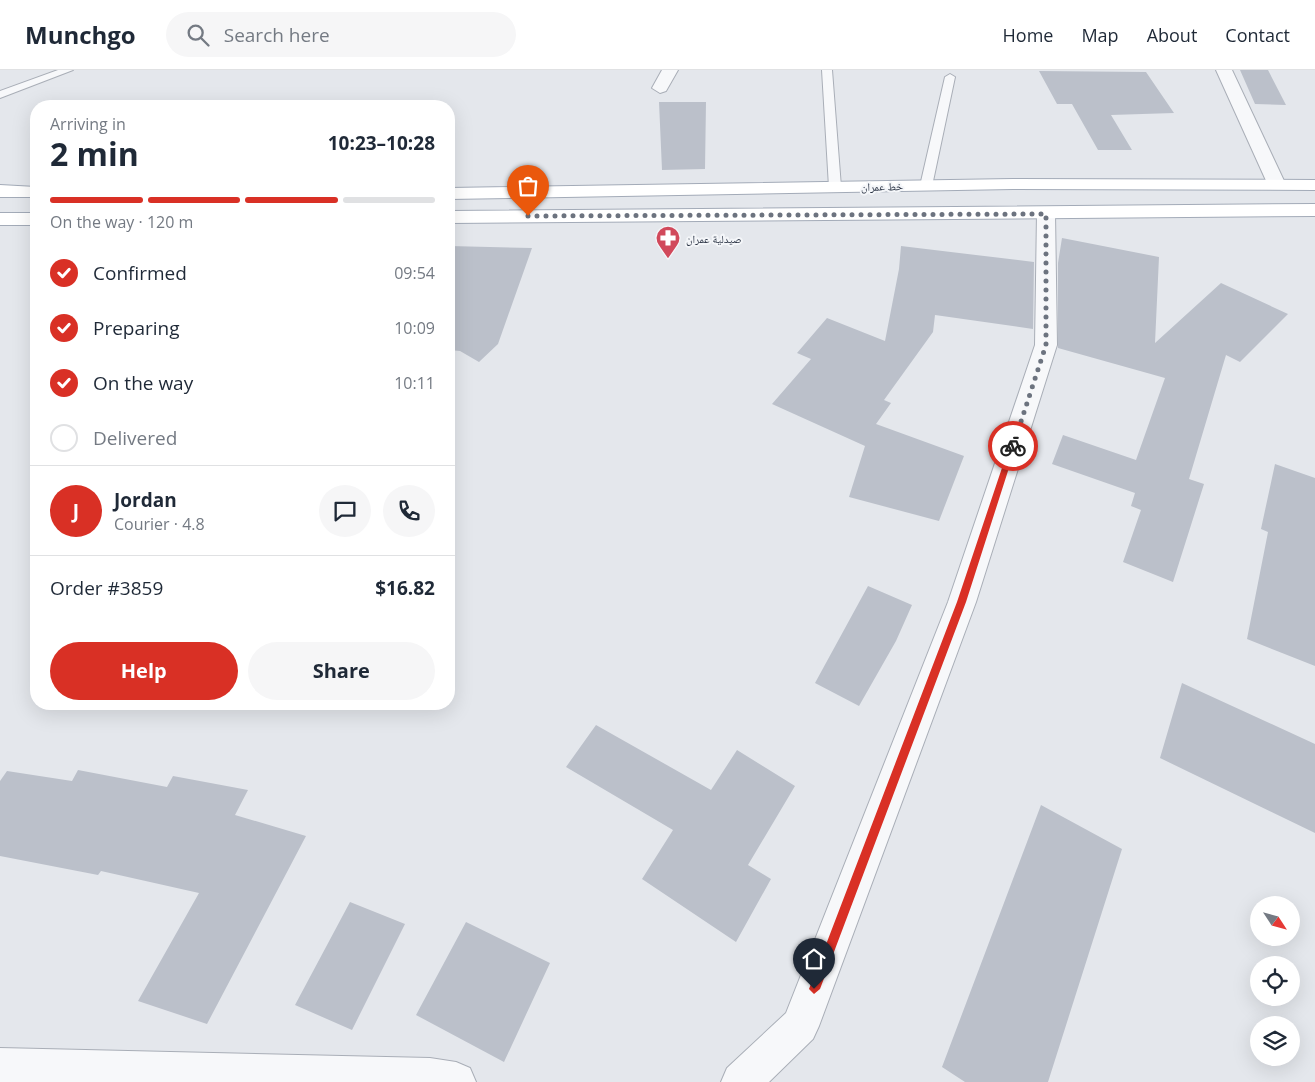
<!DOCTYPE html>
<meta charset="utf-8">
<style>
:root{--surface:#fff;--page:#f6f6f7;--text:#1f2937;--muted:#747a83;--line:#e0e1e3;--accent:#d93025}
body{margin:0;font-family:"Open Sans","Noto Naskh Arabic",sans-serif;background:var(--page);color:var(--text);height:100vh;display:flex;flex-direction:column;font-size:19px;white-space:nowrap}
*{box-sizing:border-box;margin:0}
p{font-size:16px;color:var(--muted)}
.icon{flex:none;width:28px;height:28px;fill:none;stroke:currentColor;stroke-width:2;stroke-linecap:round;stroke-linejoin:round}
.map{position:relative;flex:1;overflow:hidden}
.sheet{position:absolute;left:30px;top:30px;width:425px;height:610px;display:flex;flex-direction:column;background:var(--surface);border-radius:20px;box-shadow:0 5px 20px #0002}
.sheet>*{flex:none}
.needle{width:32px;rotate:126deg}
.fabs{position:absolute;left:1250px;top:826px;display:grid;gap:10px}
.fabs a{display:grid;place-items:center;width:50px;height:50px;border-radius:50%;background:var(--surface);box-shadow:0 5px 20px #0002;font-size:25px}
.pin{position:absolute;display:grid;place-items:center;width:42px;height:42px;color:#fff;margin:-51px -21px;border-radius:50% 50% 50% 0;rotate:-45deg;box-shadow:0 0 5px #0007}
.pin .icon{rotate:45deg}
.courier{position:absolute;display:grid;place-items:center;width:50px;height:50px;margin:-25px;border:4px solid #d93025;border-radius:50%;background:#fff;color:#222;box-shadow:0 1px 6px #0007}
.summary em{font-style:normal;font-weight:700}
.summary div{display:flex;flex-direction:column-reverse}
.summary{display:flex;align-items:center;justify-content:space-between;height:85px;padding:0 20px}
h1{font-size:32px;font-weight:700;line-height:38px}
.bar{display:grid;grid-template-columns:repeat(4,1fr);gap:8px 5px;align-content:center;height:60px;padding:0 20px}
.bar i{height:6px;border-radius:4px;background:var(--line)}
.bar .on{background:var(--accent)}
.bar p{grid-column:span 4}
.line{display:flex;align-items:center;gap:12px;padding:0 20px;border-top:1px solid var(--line)}
.line div{flex:1}
.round{display:grid;place-items:center;flex:none;width:52px;height:52px;border-radius:26px;background:var(--page)}
ol{padding:0 20px;list-style:none}
li{display:flex;align-items:center;gap:15px;height:55px}
li p{margin-inline-start:auto}
li .icon{padding:5px;border-radius:50%;background:var(--accent);color:#fff;stroke-width:4}
li:last-child{color:var(--muted)}
li i{width:28px;height:28px;border:2px solid var(--line);border-radius:50%}
.button{display:flex;gap:10px;margin-top:auto;padding:10px 20px}
.button a{flex:1;height:58px;border-radius:30px;background:var(--accent);color:#fff;font-size:20px;font-weight:700;line-height:58px;text-align:center}
.button a+a{background:var(--page);color:var(--text)}
header{display:flex;align-items:center;gap:30px;box-sizing:border-box;height:70px;padding:0 25px;background:var(--surface);border-bottom:1px solid var(--line)}
header strong{font-size:24px}
nav{display:flex;gap:28px;margin-inline-start:auto;font-size:18px}
.search{width:350px;height:45px;background:var(--page);display:flex;align-items:center;gap:12px;box-sizing:border-box;padding:0 18px;border-radius:28px;color:var(--muted);font-size:19px}
.map>svg:first-child{display:block}
.building{fill:#bbc0ca}
.lines{fill:none;stroke-linecap:round;stroke-linejoin:round}
.service-casing{stroke:#a9aeb7;stroke-width:2}
.minor-casing{stroke:#a9aeb7;stroke-width:2}
.primary-casing{stroke:#a3abb8;stroke-width:2}
.service{fill:#f7f8fa;fill-rule:evenodd}
.minor{fill:#f7f8fa;fill-rule:evenodd}
.primary{fill:#fff;fill-rule:evenodd}
.route{fill:#d93025}
.done{stroke:#6c737f;stroke-width:5;stroke-dasharray:0 9}
.labels{text-anchor:middle;dominant-baseline:central;stroke-width:4;stroke-linejoin:round;paint-order:stroke}
.far-street-label{font-size:11px;fill:#2b3445;stroke:#f4f6f9}
.far-poi-label{font-size:11px;fill:#2b3445;stroke:#f4f6f9;text-anchor:start}
</style>
<header>
<strong>Munchgo</strong>
<div class="search"><svg class="icon" aria-label="search" viewBox="0 0 24 24"><circle cx="10" cy="10" r="6"/><path d="M15 15l6 6"/></svg>Search here</div>
<nav><a>Home</a><a>Map</a><a>About</a><a>Contact</a></nav>
</header>
<div class="map">
<svg width="1315" height="1012" viewBox="0 0 1315 1012">
<rect width="100%" height="100%" fill="#e4e7ec"/>
<path class="building" d="M 1240,0 L 1268,0 L 1286,35 L 1255,34 Z
M 1039,1 L 1146,2 L 1174,43 L 1111,45 L 1132,80 L 1098,80 L 1072,34 L 1057,34 Z
M 659,32 L 706,32 L 705,99 L 662,100 Z
M 1062,168 L 1159,187 L 1155,273 L 1221,213 L 1288,244 L 1240,292 L 1226,285 L 1189,409 L 1204,414 L 1173,512 L 1123,492 L 1141,440 L 1131,436 L 1135,423 L 1052,394 L 1063,365 L 1136,390 L 1165,308 L 1058,278 L 1058,193 Z
M 449,176 L 532,178 L 498,274 L 479,292 L 460,281 L 449,280 Z
M 901,176 L 1034,192 L 1033,259 L 935,245 L 933,262 L 884,330 L 891,333 L 876,354 L 964,386 L 939,451 L 849,427 L 865,376 L 772,334 L 811,289 L 797,283 L 827,248 L 885,271 L 899,199 Z
M 1275,394 L 1315,408 L 1315,596 L 1247,569 L 1268,462 L 1261,459 Z
M 868,516 L 912,535 L 896,571 L 859,636 L 815,613 Z
M 1182,613 L 1315,674 L 1315,763 L 1160,688 Z
M 596,655 L 711,720 L 737,680 L 795,716 L 748,795 L 771,809 L 736,872 L 642,809 L 673,760 L 566,697 Z
M 78,700 L 167,717 L 173,706 L 248,720 L 235,745 L 306,766 L 207,954 L 138,931 L 199,823 L 101,801 L 98,805 L 0,786 L 0,711 L 7,701 L 72,711 Z
M 1041,735 L 1122,779 L 1048,1012 L 965,1012 L 942,997 Z
M 350,832 L 405,854 L 352,960 L 295,935 Z
M 466,852 L 550,893 L 504,992 L 416,945 Z"/>
<g class="lines">
<defs>
<path id="service" d="M 58,0 L 73,0 L 0,28 L 0,21 Z
M 822,0 L 832,0 L 841,117 L 835,121 L 829,117 Z
M 950,4 L 955,7 L 932,116 L 926,120 L 920,116 L 945,7 Z"/>
<path id="minor" d="M 662,0 L 678,0 L 666,21 L 660,23 L 652,18 Z
M 1216,0 L 1232,0 L 1286,115 L 1283,119 L 1271,119 L 1268,115 Z
M 1046,137 L 1053,139 L 1055,143 L 1057,275 L 976,532 L 819,956 L 813,969 L 769,1012 L 721,1012 L 727,998 L 786,943 L 948,532 L 1035,275 L 1037,143 L 1039,139 Z
M 0,978 L 430,988 L 456,992 L 470,998 L 476,1012 L 0,1012 Z"/>
<path id="primary" d="M 1013,109 L 1315,110 L 1315,120 L 1013,119 L 449,129 L 449,118 Z
M 0,115 L 36,117 L 36,127 L 0,127 Z
M 1315,134 L 1315,146 L 449,153 L 449,141 Z
M 0,143 L 36,143 L 36,155 L 0,155 Z"/>
</defs>
<use href="#service" class="service-casing"/>
<use href="#minor" class="minor-casing"/>
<use href="#primary" class="primary-casing"/>
<use href="#service" class="service"/>
<use href="#minor" class="minor"/>
<use href="#primary" class="primary"/>
</g>
<path class="route" d="M 1010,374 L 1016,376 L 966,532 L 820,919 L 814,924 L 809,919 L 957,532 Z"/>
<g class="lines">
<path class="done" d="M 528,146 L 1046,144 L 1046,275 L 1013,376"/>
</g>
<defs>
<symbol id="pharmacy-pin" viewBox="-11 -11 22 30"><path d="M0 17L-7.5 6A9.5 9.5 0 1 1 7.5 6Z" fill="#d1495b" stroke="#f4f6f9"/><path d="M-2-6h4v4h4v4h-4v4h-4v-4h-4v-4h4Z" fill="#fff"/></symbol>
</defs>
<g fill-rule="evenodd">
<use href="#pharmacy-pin" x="654" y="154" width="28" height="38"/>
</g>
<g class="labels">
<g class="far-street-label">
<text transform="translate(882 116) rotate(-1)">خط عمران</text>
</g>
<g class="far-poi-label">
<text x="686" y="168">صيدلية عمران</text>
</g>
</g>
</svg>
<div class="fabs">
<a><svg class="needle" viewBox="-14 -14 28 28"><path d="M0-13l5 13h-10z" fill="#e53935"/><path d="M0 13l5-13h-10z" fill="#747a83"/></svg></a>
<a><svg class="icon" aria-label="locate" viewBox="0 0 24 24"><circle cx="12" cy="12" r="6"/><path d="M12 2v4M12 18v4M2 12h4M18 12h4"/></svg></a>
<a><svg class="icon" aria-label="layers" viewBox="0 0 24 24"><path d="M12 4l9 5-9 5-9-5zM3 14l9 5 9-5"/></svg></a>
</div>
<div class="pin" style="left:528px;top:146px;background:#ea580c"><svg class="icon" aria-label="bag" viewBox="0 0 24 24"><path d="M5 8h14l-1 12H6zM9 8a3 3 0 0 1 6 0"/></svg></div>
<div class="pin" style="left:814px;top:919px;background:#1f2937"><svg class="icon" aria-label="home" viewBox="0 0 24 24"><path d="M3 11l9-7 9 7M6 9v11h12V9"/></svg></div>
<div class="courier" style="left:1013px;top:376px"><svg class="icon" aria-label="bike" viewBox="0 0 24 24"><circle cx="6" cy="16" r="4"/><circle cx="18" cy="16" r="4"/><path d="M6 16l4-8h5l3 8M10 8l3 8H6M13 5h3"/></svg></div>
<section class="sheet">
<div class="summary"><div><h1>2 min</h1><p>Arriving in</p></div><em>10:23–10:28</em></div>
<div class="bar"><i class="on"></i><i class="on"></i><i class="on"></i><i></i><p>On the way · 120 m</p></div>
<ol>
<li><svg class="icon" aria-label="check" viewBox="0 0 24 24"><path d="M5 12l5 5 9-10"/></svg>Confirmed<p>09:54</p></li>
<li><svg class="icon" aria-label="check" viewBox="0 0 24 24"><path d="M5 12l5 5 9-10"/></svg>Preparing<p>10:09</p></li>
<li><svg class="icon" aria-label="check" viewBox="0 0 24 24"><path d="M5 12l5 5 9-10"/></svg>On the way<p>10:11</p></li>
<li><i></i>Delivered</li>
</ol>
<div class="line" style="height:90px"><b class="round" style="background:var(--accent);color:#fff">J</b><div><b>Jordan</b><p>Courier · 4.8</p></div><a class="round"><svg class="icon" aria-label="chat" viewBox="0 0 24 24"><path d="M4 5h16v11H9l-5 4z"/></svg></a><a class="round"><svg class="icon" aria-label="phone" viewBox="0 0 24 24"><path d="M5 4h4l2 5-3 2q2 4 5 5l2-3 5 2v4C11 20 4 13 5 4z"/></svg></a></div>
<div class="line" style="height:65px"><div>Order #3859</div><b>$16.82</b></div>
<div class="button"><a>Help</a><a>Share</a></div>
</section>
</div>
